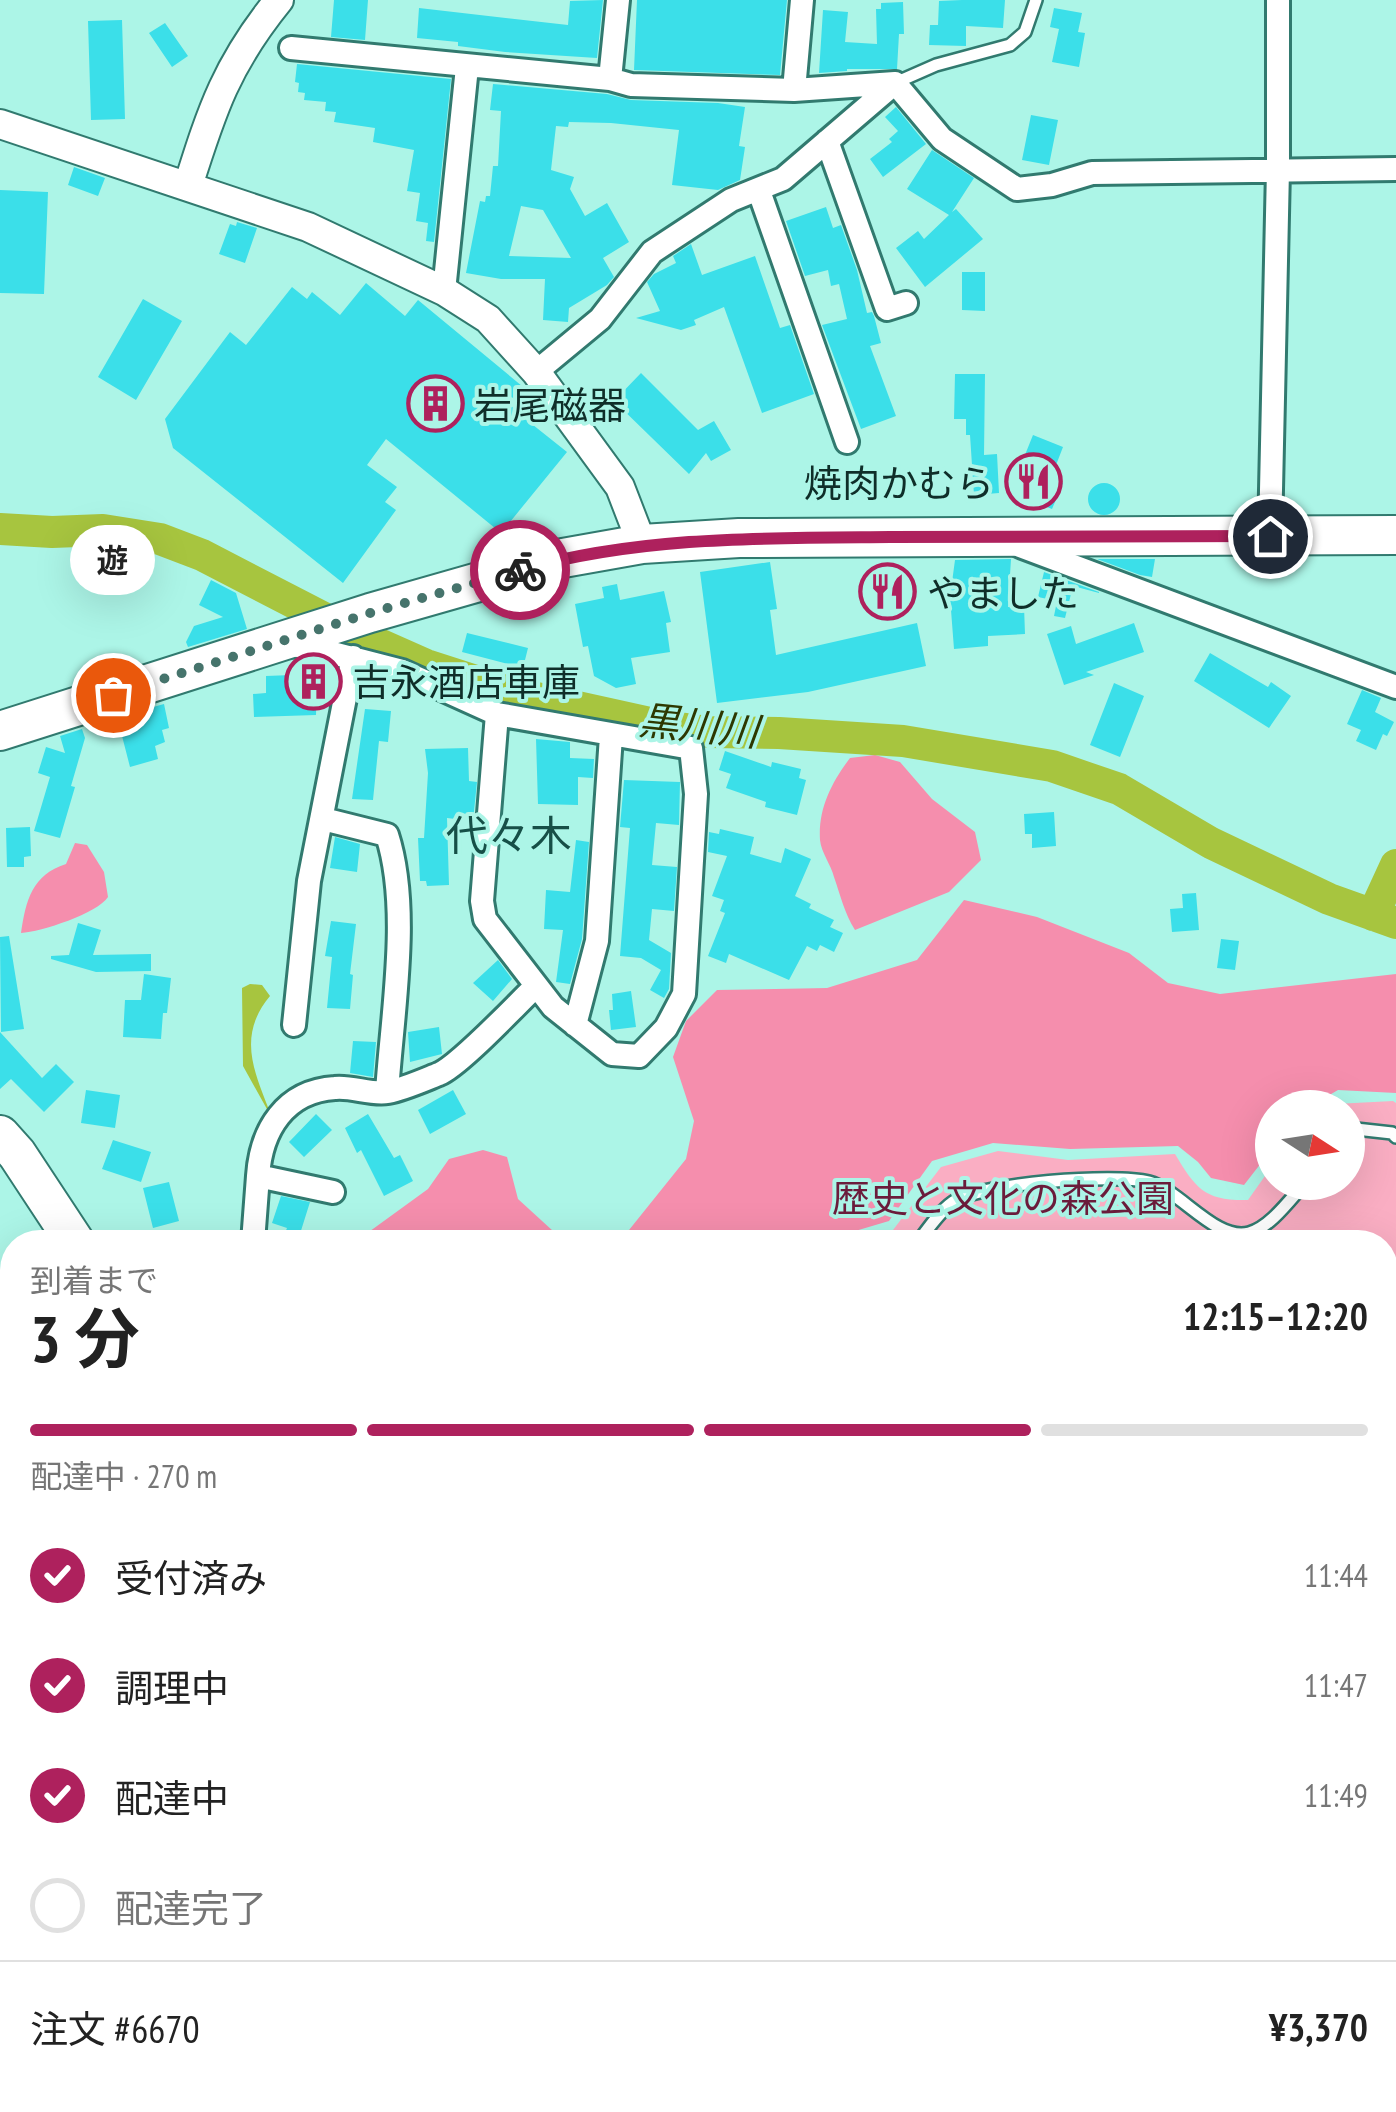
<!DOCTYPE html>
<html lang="ja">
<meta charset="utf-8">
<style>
:root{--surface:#fff;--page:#f2f2f2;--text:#222;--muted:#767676;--line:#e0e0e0;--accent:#ae215d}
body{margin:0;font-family:"PT Sans Narrow","Noto Sans JP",sans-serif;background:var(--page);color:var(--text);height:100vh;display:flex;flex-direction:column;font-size:38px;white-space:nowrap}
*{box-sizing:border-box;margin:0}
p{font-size:32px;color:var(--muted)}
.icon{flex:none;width:55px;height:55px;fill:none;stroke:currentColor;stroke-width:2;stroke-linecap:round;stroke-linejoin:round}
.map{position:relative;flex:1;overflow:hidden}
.side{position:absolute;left:0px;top:1230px;width:1398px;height:882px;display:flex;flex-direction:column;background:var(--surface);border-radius:40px 40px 0 0;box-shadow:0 10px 40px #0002}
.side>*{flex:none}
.needle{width:65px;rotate:102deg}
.fabs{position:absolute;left:1255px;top:1090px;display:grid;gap:20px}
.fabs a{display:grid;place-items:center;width:110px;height:110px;border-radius:50%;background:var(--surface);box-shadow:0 10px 40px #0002;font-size:50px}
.pin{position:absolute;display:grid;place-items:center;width:85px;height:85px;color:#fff;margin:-42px;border:5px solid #fff;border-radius:50%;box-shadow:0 2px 10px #0007}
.courier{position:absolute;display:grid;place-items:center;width:100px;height:100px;margin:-50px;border:8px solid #ae215d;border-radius:50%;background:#fff;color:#222;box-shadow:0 2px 12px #0007}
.bubble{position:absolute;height:70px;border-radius:35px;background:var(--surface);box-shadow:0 10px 40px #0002;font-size:32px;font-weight:700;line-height:70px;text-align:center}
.summary em{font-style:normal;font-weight:700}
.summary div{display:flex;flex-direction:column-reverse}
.summary{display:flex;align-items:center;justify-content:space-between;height:170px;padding:0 30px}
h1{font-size:65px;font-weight:700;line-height:75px}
.bar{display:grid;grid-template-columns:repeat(4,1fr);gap:15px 10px;align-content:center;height:120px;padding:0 30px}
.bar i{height:12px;border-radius:8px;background:var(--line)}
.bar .active{background:var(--accent)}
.bar p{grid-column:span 4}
.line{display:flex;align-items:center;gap:25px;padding:0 30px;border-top:2px solid var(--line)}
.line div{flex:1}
ol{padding:0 30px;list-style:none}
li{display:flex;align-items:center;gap:30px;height:110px}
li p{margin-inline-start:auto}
li .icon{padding:10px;border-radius:50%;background:var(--accent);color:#fff;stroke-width:4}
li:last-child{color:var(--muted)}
li i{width:55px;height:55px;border:5px solid var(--line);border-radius:50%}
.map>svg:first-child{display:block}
.green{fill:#faaec3}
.forest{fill:#f58ead}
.water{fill:#a7c53f}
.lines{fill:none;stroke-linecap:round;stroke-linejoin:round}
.river{stroke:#a7c53f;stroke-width:32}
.building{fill:#3bdfe9;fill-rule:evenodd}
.service-casing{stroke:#317a6f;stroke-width:16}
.minor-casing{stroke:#317a6f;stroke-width:28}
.tertiary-casing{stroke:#317a6f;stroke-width:32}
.trunk-casing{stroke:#317a6f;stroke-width:42}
.service{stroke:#fff;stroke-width:11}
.minor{stroke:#fff;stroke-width:22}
.tertiary{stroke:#fff;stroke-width:28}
.trunk{stroke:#fff;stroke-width:38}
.rail-casing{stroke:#274d46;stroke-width:9}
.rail{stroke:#acf5e7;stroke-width:5;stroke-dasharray:15;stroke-linecap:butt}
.done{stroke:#46746c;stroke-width:10;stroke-dasharray:0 18}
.route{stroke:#ae215d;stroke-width:12}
.labels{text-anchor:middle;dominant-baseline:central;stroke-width:8;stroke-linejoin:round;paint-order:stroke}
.poi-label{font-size:38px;fill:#0f2e29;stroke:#acf5e7;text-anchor:start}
.park-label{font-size:38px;fill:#6b1c3b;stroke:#acf5e7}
.water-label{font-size:40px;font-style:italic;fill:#2d3801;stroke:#acf5e7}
.quarter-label{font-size:42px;fill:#164f47;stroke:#acf5e7}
</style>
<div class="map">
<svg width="1396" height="2112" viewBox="0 0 1396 2112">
<rect width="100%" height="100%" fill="#acf5e7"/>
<path class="green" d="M 1393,1101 L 1396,1103 L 1396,1911 L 1385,1919 L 1385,1242 L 853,1242 L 893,1230 L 941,1167 L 998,1151 L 1068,1160 L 1175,1154 C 1196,1189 1205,1201 1248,1200 L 1272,1166 L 1272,1182 L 1348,1182 L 1348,1108 L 1330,1107 L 1335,1104 Z
M 679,2100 L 1126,2100 L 1108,2112 L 688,2112 Z"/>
<path class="forest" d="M 875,755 L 900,762 L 932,799 L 975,832 L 981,860 L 949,892 L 855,930 C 844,912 841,897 834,877 C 831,865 821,852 820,840 C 818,808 832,782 850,758 Z
M 75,843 L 87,845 L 104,872 L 108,897 C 98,913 41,932 21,933 C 26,900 32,875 66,864 Z
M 964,900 L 1037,917 L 1129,953 L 1168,983 L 1220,994 L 1396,974 L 1396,1093 L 1338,1090 L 1309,1107 L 1272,1108 L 1272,1149 L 1244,1185 L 1211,1178 L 1198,1162 L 1178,1146 L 1070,1149 L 993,1143 L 932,1161 L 889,1221 L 818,1242 L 355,1242 L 428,1189 L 449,1159 L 483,1150 L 507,1157 L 518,1199 L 553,1231 L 625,1235 L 686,1159 L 694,1121 L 673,1057 L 686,1021 L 717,990 L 827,988 L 917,960 Z
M 0,1427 L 12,1461 L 12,2100 L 143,2100 L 143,2112 L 0,2112 Z
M 337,2100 L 401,2100 L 413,2106 L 434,2100 L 500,2100 L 518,2112 L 349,2112 Z"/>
<path class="water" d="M 250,984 L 262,985 L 270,996 C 235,1038 256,1075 273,1120 L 243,1066 L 242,988 Z"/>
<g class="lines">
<path class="river" d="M 0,529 L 52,532 L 103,530 L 160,539 L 202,555 L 347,630 L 426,665 L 510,692 L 664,726 L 709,732 L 779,733 L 903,741 L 1052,766 L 1119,789 L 1211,843 L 1329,899 L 1396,923
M 1373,915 L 1396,865"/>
</g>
<path class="building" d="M 334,0 L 368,0 L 365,40 L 331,37 Z
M 603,0 L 597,58 L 505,52 L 458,46 L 458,42 L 417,38 L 419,8 L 568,25 L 570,1 Z
M 637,0 L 787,0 L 780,75 L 634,70 Z
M 962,0 L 1005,0 L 1003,28 L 966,26 L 966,46 L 929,45 L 930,25 L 938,25 L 939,1 Z
M 903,2 L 904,34 L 899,34 L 897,69 L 847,69 L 847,71 L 819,73 L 823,10 L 848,12 L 845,42 L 877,44 L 876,9 L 881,9 L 881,3 Z
M 1054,8 L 1082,13 L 1078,32 L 1085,33 L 1079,67 L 1052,62 L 1059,29 L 1050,27 Z
M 122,20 L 125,119 L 91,120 L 88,21 Z
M 165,23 L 188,56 L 172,67 L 149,33 Z
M 297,64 L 451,79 L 434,242 L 426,241 L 428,223 L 416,221 L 420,193 L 407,191 L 414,150 L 373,142 L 375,128 L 334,122 L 336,112 L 325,111 L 326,102 L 304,100 L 305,93 L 298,92 L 299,83 L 295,82 Z
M 493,84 L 607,94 L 631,100 L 718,103 L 745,107 L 739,146 L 745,147 L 740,180 L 718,190 L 672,185 L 679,130 L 611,123 L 569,122 L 568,127 L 556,126 L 551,170 L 574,177 L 570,189 L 585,216 L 607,203 L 629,242 L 603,258 L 614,277 L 607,285 L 569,308 L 568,322 L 543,320 L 545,279 L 501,279 L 466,273 L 480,201 L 485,202 L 486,196 L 490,196 L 493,166 L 498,166 L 501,111 L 490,110 ZM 521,206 L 543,210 L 571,258 L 509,256 Z
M 896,107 L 926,144 L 883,177 L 870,159 L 892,142 L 889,139 L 898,131 L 885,117 Z
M 1031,115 L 1058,120 L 1049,165 L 1022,160 Z
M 932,150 L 974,178 L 952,212 L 956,209 L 983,239 L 925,287 L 896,248 L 918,231 L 924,239 L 949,215 L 907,189 Z
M 74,167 L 105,178 L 98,196 L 68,185 Z
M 0,190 L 48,192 L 44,294 L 0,293 Z
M 826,207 L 833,228 L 841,225 L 857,270 L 867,313 L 872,312 L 874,316 L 881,343 L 870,346 L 896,416 L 861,429 L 822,325 L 847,319 L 839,284 L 831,286 L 828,270 L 805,276 L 786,221 Z
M 237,222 L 257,228 L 245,263 L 219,254 L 230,224 L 236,226 Z
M 691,244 L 702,275 L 755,256 L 780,328 L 790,325 L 814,394 L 762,413 L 724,307 L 694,320 L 696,325 L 681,330 L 636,318 L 660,311 L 647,282 L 654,274 L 676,263 L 673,256 Z
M 962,272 L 985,272 L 985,311 L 962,310 Z
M 366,283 L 405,316 L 418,300 L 528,391 L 532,396 L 518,413 L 567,452 L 501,533 L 386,439 L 367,465 L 397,487 L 385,502 L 396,510 L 343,583 L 173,448 L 165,419 L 230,332 L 246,345 L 292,287 L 307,299 L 312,292 L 340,315 Z
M 143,299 L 182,321 L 136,400 L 98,377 Z
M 641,373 L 698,430 L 714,421 L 731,450 L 711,461 L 706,453 L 689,474 L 614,401 Z
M 955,374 L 985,374 L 984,455 L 997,454 L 999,493 L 974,495 L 970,435 L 966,435 L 966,419 L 954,419 Z
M 1033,435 L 1063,447 L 1051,478 L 1063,483 L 1052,509 L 1010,492 Z
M1088 499a16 16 0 1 1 32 0a16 16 0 1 1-32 0Z
M 1011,559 L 1008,607 L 1024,606 L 1025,634 L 988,636 L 988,646 L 954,649 L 950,597 L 955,560 Z
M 1097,559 L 1155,559 L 1152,577 L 1140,575 Z
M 770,562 L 777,609 L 770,610 L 776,655 L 917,623 L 926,666 L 808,692 L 717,703 L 700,572 Z
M 1044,572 L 1099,592 L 1099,593 L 1073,586 L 1065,618 L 1054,616 L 1057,601 L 1038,597 Z
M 211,580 L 236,593 L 247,629 L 188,647 L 186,642 L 194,626 L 223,617 L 199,605 Z
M 617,584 L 620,600 L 664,591 L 671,622 L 666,623 L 670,652 L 631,658 L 636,684 L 616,688 L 594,676 L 588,646 L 583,647 L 575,604 L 604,598 L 602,587 Z
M 1134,623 L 1144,652 L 1086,672 L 1094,675 L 1064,685 L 1047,634 L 1071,626 L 1076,644 Z
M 467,633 L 528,648 L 523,668 L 462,652 Z
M 1210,653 L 1268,687 L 1271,682 L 1291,696 L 1269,728 L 1194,681 Z
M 317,674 L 316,715 L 254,717 L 253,694 L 266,693 L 266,676 Z
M 1114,683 L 1144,696 L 1120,757 L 1090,745 Z
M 1362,690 L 1381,698 L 1375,712 L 1394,722 L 1387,736 L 1383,734 L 1376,750 L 1356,741 L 1361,730 L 1347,724 Z
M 164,704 L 169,728 L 162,730 L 165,742 L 155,746 L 158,759 L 130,767 L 121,732 L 131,729 L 128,714 Z
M 365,709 L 391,711 L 388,742 L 379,741 L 373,800 L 352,799 Z
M 82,729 L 85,738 L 71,786 L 75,787 L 60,838 L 34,831 L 50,777 L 38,773 L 46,747 L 65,753 L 60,736 Z
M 536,739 L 570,742 L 570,758 L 594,759 L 593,778 L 578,777 L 578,805 L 538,804 Z
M 468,748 L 469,781 L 477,782 L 473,821 L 447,818 L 449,885 L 427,886 L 426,881 L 420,881 L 418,838 L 424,838 L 428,773 L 425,749 Z
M 725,751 L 771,767 L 772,762 L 801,769 L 799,778 L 806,780 L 797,815 L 765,807 L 766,802 L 726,788 L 731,774 L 719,770 Z
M 624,780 L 680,782 L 679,825 L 656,823 L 652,865 L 677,867 L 674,911 L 652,909 L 649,940 L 671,953 L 669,989 L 664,998 L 650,990 L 661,970 L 641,958 L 620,956 L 630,828 L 620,827 Z
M 1054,812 L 1056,846 L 1032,848 L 1032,834 L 1025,834 L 1024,814 Z
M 30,827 L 31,856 L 24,857 L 24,867 L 7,867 L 6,828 Z
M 720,829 L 754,837 L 750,854 L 781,863 L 785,848 L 811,859 L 795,896 L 811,904 L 809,908 L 834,920 L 830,927 L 843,933 L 834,952 L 820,945 L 817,951 L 807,946 L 789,980 L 729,954 L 726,963 L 708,956 L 725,913 L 720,911 L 724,900 L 712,896 L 727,856 L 708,852 L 709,832 L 719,834 Z
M 335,837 L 360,844 L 357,872 L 330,868 Z
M 576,840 L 589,842 L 582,939 L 570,984 L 556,982 L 563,930 L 544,929 L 546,890 L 570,892 Z
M 1196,893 L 1199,930 L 1172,932 L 1170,909 L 1183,908 L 1182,894 Z
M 331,921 L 356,924 L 350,974 L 353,975 L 350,1009 L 327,1008 L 332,957 L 325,956 Z
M 78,923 L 101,930 L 93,955 L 151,954 L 151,971 L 96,972 L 51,959 L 51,956 L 69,955 Z
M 9,936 L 24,1029 L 1,1032 L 0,937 Z
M 1221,939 L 1239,941 L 1235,970 L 1217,968 Z
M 498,960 L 512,979 L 493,1001 L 473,983 Z
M 144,974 L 171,978 L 167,1013 L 163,1013 L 161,1039 L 123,1037 L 125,1000 L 141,1000 Z
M 631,991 L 636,1027 L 611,1030 L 609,1010 L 613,1010 L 612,994 Z
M 439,1027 L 442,1054 L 410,1062 L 408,1032 Z
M 0,1032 L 42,1078 L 56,1064 L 74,1082 L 44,1112 L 11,1079 L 0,1089 Z
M 353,1041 L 376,1042 L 373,1077 L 350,1073 Z
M 86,1090 L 120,1095 L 115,1128 L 81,1123 Z
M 453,1090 L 466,1114 L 430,1134 L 418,1110 Z
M 316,1114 L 332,1130 L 304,1157 L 289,1142 Z
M 368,1114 L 394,1158 L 400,1155 L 413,1181 L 384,1196 L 361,1150 L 357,1153 L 345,1128 Z
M 113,1140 L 151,1152 L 141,1182 L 102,1169 Z
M 169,1182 L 179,1221 L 153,1228 L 143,1188 Z
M 281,1196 L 310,1202 L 299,1237 L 285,1233 L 287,1228 L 272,1223 Z"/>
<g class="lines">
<defs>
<path id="service" d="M 895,83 L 936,65 L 1010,45 L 1025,32 L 1036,0
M 1348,1138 L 1356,1129 L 1392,1133 L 1396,1137
M 918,1242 C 928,1229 939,1212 953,1202 C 980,1183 1116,1173 1149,1182 C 1180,1190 1216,1242 1249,1233 C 1271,1227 1291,1198 1306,1182
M 1385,1399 L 1396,1396
M 1385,1771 L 1396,1760
M 693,2100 L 701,2112
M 765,2100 L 781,2112
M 835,2100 L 849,2112
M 871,2112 L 880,2100
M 1040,2112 L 1047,2100"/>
<path id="minor" d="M 291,48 L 610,79 L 631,85 L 794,90 L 895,83
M 610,79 L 618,0
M 895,83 L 942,139 L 1017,189 L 1052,185 L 1092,173 L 1396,169
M 794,90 L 802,0
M 827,141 L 887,309 L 906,303
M 759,191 L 847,442
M 444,291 L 467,67
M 536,372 L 600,319 L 652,252 L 731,200 L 783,179 L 895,83
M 1270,536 L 1278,169 L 1278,0
M 1020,546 L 1396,687
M 289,645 L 309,647 L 402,671 L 497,714 L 691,748 L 696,794 L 684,994 L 666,1028 L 639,1056 L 612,1054 L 553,1007 L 485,919 L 482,901 L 497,714
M 323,819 L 387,835 C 411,909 392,1014 387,1092
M 294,1025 L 309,881 L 353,657
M 575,1025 L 597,941 L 611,736
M 258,1176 C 261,1130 285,1091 335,1088 C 352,1086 371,1095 388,1092 C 404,1089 424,1080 439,1074 C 460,1065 515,1006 535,987
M 253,1242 L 258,1176 L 333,1192"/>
<path id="tertiary" d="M 0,124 L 308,227 L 444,291 L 488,319 L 536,372 L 620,487 L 642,544
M 188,186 C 212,109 227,64 279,0
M 1385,1965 L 1396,1957
M 568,2100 L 579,2112
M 1160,2112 L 1179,2100"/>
<path id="trunk" d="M 0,731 L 370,613 L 563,558 L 642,544 L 739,538 L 1396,535
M 0,1135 L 17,1154 L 75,1242
M 261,2100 L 266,2112"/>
</defs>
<use href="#service" class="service-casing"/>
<use href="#minor" class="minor-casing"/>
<use href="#tertiary" class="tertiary-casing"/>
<use href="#trunk" class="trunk-casing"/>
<use href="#service" class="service"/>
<use href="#minor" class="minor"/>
<use href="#tertiary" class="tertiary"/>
<use href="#trunk" class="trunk"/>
<defs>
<path id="rail" d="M 0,1282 L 12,1302
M 175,2112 L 175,2100"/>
</defs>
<use href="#rail" class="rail-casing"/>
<use href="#rail" class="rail"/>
</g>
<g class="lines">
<path class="done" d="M 113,695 L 370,613 L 520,570"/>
<path class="route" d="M 520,570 C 641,536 764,538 890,537 C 1016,536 1143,536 1270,536"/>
</g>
<defs>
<symbol id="building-ring" viewBox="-11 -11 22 22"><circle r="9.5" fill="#acf5e7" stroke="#ae215d" stroke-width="1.5"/><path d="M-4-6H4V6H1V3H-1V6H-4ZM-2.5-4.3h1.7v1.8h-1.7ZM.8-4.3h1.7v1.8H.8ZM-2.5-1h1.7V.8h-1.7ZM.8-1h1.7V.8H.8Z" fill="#ae215d"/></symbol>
<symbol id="restaurant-ring" viewBox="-11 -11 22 22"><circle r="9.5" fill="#acf5e7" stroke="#ae215d" stroke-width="1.5"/><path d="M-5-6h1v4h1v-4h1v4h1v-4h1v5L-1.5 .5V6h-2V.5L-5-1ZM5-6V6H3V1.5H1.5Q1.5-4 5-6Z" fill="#ae215d"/></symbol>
</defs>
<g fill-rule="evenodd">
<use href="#building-ring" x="404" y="372" width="63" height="63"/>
<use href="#restaurant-ring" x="1002" y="450" width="63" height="63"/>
<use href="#restaurant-ring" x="856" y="560" width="63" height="63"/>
<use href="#building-ring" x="282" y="650" width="63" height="63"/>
</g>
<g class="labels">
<g class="poi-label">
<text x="474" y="404">岩尾磁器</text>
<text x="994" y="482" text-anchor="end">焼肉かむら</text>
<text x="927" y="592">やました</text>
<text x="352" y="681">吉永酒店車庫</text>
</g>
<g class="park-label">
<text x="1003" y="1197">歴史と文化の森公園</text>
</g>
<g class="water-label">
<text transform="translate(699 725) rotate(6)">黒川川</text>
</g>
<g class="quarter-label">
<text x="509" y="835">代々木</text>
</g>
</g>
</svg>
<div class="fabs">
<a><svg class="needle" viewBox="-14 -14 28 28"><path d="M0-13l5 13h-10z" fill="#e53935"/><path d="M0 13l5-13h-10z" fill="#767676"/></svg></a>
</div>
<div class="pin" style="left:113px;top:695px;background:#ea580c"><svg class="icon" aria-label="bag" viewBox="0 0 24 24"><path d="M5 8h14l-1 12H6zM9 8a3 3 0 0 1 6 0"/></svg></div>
<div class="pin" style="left:1270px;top:536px;background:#1f2937"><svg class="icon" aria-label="home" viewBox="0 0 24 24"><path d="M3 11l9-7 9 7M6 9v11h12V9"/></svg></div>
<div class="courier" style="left:520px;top:570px"><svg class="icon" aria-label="bike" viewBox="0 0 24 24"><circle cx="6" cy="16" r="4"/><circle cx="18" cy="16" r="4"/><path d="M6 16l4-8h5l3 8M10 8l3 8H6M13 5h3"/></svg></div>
<div class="bubble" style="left:70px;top:525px;width:85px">遊</div>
<section class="side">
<div class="summary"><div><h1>3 分</h1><p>到着まで</p></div><em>12:15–12:20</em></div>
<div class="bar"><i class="active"></i><i class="active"></i><i class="active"></i><i></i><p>配達中 · 270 m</p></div>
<ol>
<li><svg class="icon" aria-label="check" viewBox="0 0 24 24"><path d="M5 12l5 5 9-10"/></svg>受付済み<p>11:44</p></li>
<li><svg class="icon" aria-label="check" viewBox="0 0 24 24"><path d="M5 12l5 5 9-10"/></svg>調理中<p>11:47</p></li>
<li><svg class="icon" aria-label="check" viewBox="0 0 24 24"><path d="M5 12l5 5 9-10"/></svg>配達中<p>11:49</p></li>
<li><i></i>配達完了</li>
</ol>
<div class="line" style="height:130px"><div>注文 #6670</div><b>¥3,370</b></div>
</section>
</div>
